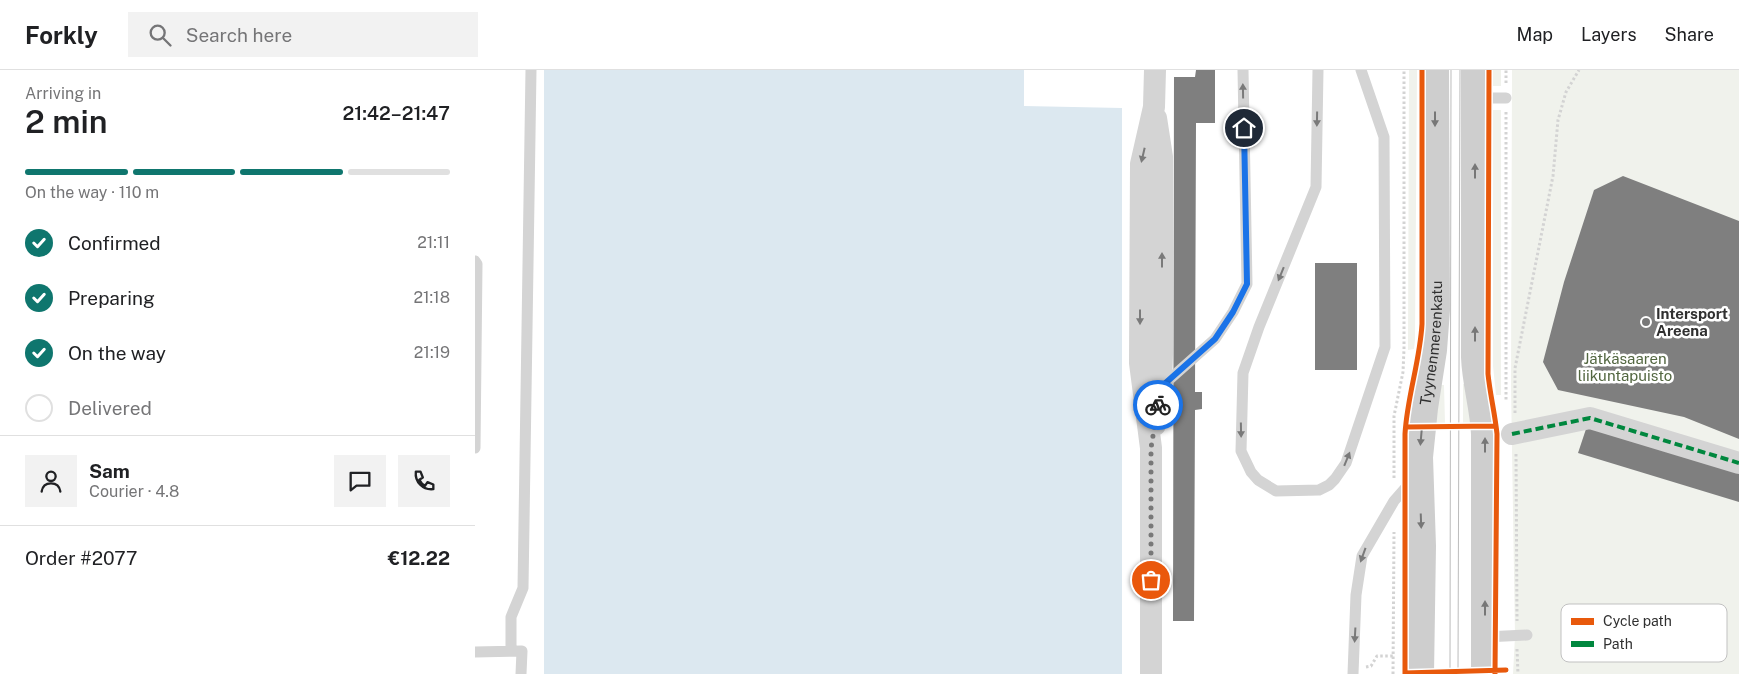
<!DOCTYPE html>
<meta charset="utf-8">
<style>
:root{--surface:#fff;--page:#f2f2f2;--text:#202124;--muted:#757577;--line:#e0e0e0;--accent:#0f766e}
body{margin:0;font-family:"Public Sans",sans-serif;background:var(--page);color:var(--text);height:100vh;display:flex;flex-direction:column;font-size:19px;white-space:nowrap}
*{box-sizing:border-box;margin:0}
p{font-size:16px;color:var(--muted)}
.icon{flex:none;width:28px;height:28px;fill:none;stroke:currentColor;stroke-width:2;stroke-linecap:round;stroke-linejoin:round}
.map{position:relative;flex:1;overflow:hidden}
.sheet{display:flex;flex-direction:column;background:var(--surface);width:475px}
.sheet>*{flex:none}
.pin{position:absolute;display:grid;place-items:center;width:42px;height:42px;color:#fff;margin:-21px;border:2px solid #fff;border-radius:50%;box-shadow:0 1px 5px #0007}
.courier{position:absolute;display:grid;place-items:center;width:50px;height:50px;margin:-25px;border:4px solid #1a73e8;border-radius:50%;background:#fff;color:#222;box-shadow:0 1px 6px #0007}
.headline em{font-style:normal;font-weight:600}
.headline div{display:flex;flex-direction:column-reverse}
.headline{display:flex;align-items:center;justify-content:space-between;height:85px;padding:0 25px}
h1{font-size:32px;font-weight:600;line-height:38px}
.bar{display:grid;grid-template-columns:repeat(4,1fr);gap:8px 5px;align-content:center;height:60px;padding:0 25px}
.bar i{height:6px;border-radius:4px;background:var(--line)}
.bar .selected{background:var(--accent)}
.bar p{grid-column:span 4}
.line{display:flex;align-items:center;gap:12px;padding:0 25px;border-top:1px solid var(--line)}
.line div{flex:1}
.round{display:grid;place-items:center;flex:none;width:52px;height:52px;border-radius:0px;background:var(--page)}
ol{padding:0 25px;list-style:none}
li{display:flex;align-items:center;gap:15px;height:55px}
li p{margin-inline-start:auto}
li .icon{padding:5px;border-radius:50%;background:var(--accent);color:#fff;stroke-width:4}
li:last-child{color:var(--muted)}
li i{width:28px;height:28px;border:2px solid var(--line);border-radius:50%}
header{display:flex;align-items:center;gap:30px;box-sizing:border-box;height:70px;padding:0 25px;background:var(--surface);border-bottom:1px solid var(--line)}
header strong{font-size:24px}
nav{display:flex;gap:28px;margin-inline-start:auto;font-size:18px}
.search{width:350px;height:45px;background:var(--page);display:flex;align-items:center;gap:12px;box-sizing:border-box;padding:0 18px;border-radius:0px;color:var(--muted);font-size:19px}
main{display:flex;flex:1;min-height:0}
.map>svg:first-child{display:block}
.green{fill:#f0f2ec}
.water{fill:#dce8f0}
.building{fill:#7f7f7f}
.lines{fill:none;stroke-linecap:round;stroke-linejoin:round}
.path{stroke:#d3d3d3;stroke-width:3;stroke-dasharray:2.5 2.5;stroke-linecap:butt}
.lane{stroke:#d4d4d4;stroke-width:11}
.street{stroke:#d4d4d4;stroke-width:22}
.secondary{stroke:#cecece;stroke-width:28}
.tram{stroke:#bcbcbc;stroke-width:1}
.quiet{stroke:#00873e;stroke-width:4;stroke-dasharray:8 4;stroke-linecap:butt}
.cycleway-casing{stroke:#fff;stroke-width:8}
.cycleway{stroke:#e8590c;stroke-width:5}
.oneway{fill:#7a7a7a}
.oneway2{fill:#777}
.done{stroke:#787878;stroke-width:5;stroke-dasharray:0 9}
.route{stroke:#1a73e8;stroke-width:6}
.poi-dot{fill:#787878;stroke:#fff;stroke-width:2}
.labels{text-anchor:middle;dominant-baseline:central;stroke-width:5;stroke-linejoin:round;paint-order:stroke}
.poi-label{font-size:15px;font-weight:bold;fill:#303030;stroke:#fff;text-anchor:start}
.street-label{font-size:15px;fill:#303030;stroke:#fff}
.park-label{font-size:15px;fill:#536741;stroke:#fff}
.key{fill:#fff;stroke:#c1c1c1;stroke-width:1}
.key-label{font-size:14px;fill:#303030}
</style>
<header>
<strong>Forkly</strong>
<div class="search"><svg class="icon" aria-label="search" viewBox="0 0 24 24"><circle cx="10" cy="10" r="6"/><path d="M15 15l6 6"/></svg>Search here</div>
<nav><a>Map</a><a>Layers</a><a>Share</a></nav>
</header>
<main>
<section class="sheet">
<div class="headline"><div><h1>2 min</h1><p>Arriving in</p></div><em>21:42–21:47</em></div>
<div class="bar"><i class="selected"></i><i class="selected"></i><i class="selected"></i><i></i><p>On the way · 110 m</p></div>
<ol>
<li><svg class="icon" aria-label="check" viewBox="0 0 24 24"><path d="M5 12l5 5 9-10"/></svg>Confirmed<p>21:11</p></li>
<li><svg class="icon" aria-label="check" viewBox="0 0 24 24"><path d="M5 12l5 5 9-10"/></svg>Preparing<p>21:18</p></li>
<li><svg class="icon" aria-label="check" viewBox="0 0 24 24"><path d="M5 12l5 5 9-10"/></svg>On the way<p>21:19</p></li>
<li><i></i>Delivered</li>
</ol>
<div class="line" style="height:90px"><a class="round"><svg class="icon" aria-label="person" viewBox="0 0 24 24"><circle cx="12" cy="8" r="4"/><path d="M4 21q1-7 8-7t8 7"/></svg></a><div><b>Sam</b><p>Courier · 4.8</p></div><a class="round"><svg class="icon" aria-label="chat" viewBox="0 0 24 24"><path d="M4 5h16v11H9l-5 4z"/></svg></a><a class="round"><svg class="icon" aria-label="phone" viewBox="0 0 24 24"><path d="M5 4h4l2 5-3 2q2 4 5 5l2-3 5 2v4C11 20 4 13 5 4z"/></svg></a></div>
<div class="line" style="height:65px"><div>Order #2077</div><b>€12.22</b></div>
</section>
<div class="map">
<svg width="1264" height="604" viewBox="0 0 1264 604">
<rect width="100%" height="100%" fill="#fff"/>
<path class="green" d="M 934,0 L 942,0 L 940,270 L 939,279 L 933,280 Z
M 1018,0 L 1026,0 L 1026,16 L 1018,16 Z
M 1037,0 L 1264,0 L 1264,604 L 1038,604 L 1040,566 L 1036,317 Z
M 1018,40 L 1026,40 L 1026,325 L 1021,325 L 1018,296 Z
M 988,314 L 993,314 L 1002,353 L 988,354 Z
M 966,315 L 969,315 L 970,353 L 957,353 Z"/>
<path class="water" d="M 69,0 L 549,0 L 549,36 L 647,38 L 647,604 L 69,604 Z"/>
<path class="building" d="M 721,0 L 740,0 L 740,53 L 721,53 L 720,322 L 727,322 L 727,339 L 720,340 L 719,551 L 698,551 L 699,7 L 720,7 Z
M 1148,106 L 1264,151 L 1264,369 L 1209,347 L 1083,320 L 1068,292 L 1089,212 L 1119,120 Z
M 840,193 L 882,193 L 882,300 L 840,300 Z
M 1113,353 L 1264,400 L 1264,432 L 1103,383 Z"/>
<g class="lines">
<path class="path" d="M 1031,13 L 1031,0
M 1031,42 L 1031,331
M 1040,343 L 1040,298 L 1078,106 L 1083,50 L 1091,22 L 1104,0
M 1041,384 L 1042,551
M 919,408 L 919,346 L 928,302 L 929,279 L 929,0
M 1042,579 L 1043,604
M 891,597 L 896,596 L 902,586 L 918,586
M 918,604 L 919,462"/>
<path class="lane" d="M 843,0 L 841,117 L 784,257 L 768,303 L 766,381 L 776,402 L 783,410 L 801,421 L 844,420 L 854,415 L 860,409 L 871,393 L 910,277 L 909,67 L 886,0
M 1000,28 L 1031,28
M 0,191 L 2,194 L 0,378
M 687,316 L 740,269 L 758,242 L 772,214 L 768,0
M 1010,567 L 1052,565
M 36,581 L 36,547 L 48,518 L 56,0
M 0,582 L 47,581 L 46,604
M 878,604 L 881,525 L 887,486 L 919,431 L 940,407"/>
<path class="street" d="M 680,355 L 686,317 L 687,284 L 687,87 L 681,48
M 1037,364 L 1115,348 L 1264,393
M 676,604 L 676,378 L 665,293 L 666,94 L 679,37 L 680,0"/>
<g class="secondary">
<path d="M 1000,0 L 1000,287 C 1001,314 1009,338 1010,364 L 1010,604"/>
<path id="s1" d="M 945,604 L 947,476 L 944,387 L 949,338 L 958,280 L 961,240 L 960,0"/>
</g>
<path class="tram" d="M 975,604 L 976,0
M 983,604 L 985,0"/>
<path class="quiet" d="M 1037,364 L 1115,348 L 1264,393"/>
<defs>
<path id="cycleway" d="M 1014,0 L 1013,304 C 1015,324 1020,344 1022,364 L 1020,604
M 931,357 L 1021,356
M 930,603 L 1031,600
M 930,604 L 930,364 C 932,327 945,291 947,254 L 947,0"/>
</defs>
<use href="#cycleway" class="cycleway-casing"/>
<use href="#cycleway" class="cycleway"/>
</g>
<defs><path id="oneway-solid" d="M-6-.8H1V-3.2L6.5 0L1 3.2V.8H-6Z" transform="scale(1.25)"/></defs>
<g class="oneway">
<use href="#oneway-solid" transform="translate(768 21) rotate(-91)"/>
<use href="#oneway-solid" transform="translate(842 49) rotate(91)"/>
<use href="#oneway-solid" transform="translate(668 85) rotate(103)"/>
<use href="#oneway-solid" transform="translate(687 190) rotate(-90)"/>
<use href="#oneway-solid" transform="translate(806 204) rotate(112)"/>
<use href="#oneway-solid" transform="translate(665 247) rotate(90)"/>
<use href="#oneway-solid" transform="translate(766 360) rotate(89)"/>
<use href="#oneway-solid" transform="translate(872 389) rotate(-68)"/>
<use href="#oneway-solid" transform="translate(888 485) rotate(110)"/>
<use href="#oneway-solid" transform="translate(880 565) rotate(93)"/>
</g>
<g class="oneway2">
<use href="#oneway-solid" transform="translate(960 49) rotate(90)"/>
<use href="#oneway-solid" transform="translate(1000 101) rotate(-90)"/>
<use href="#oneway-solid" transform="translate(1000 264) rotate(-90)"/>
<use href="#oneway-solid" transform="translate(946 368) rotate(95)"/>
<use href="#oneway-solid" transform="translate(1010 375) rotate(-90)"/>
<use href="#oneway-solid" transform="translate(946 451) rotate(88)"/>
<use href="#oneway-solid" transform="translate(1010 538) rotate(-90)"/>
</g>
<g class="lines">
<path class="done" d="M 676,510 L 676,378 L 683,335"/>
<path class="route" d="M 683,335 L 686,317 L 740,269 L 758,242 L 772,214 L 769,58"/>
</g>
<circle class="poi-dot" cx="1171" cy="252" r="5"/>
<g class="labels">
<g class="poi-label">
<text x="1181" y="243">Intersport<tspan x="1181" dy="17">Areena</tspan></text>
</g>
<g class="street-label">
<text stroke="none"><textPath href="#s1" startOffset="332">Tyynenmerenkatu</textPath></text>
</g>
<g class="park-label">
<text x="1150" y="288">Jätkäsaaren<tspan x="1150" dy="17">liikuntapuisto</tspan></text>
</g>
</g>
<rect x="1086" y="534" width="166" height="58" rx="8" class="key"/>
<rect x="1096" y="548" width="23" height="7" fill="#e8590c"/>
<rect x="1096" y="571" width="23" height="6" fill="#00873e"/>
<g class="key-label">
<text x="1128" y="556">Cycle path</text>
<text x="1128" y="579">Path</text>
</g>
</svg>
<div class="pin" style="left:676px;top:510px;background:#ea580c"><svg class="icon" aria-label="bag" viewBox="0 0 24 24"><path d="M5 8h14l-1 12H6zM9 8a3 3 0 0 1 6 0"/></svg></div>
<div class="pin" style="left:769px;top:58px;background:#1f2937"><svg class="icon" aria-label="home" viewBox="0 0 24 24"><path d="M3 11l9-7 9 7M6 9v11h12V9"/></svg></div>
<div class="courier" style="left:683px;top:335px"><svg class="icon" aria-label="bike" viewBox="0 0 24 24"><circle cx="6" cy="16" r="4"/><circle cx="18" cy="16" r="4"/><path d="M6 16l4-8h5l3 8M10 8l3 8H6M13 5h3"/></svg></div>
</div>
</main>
